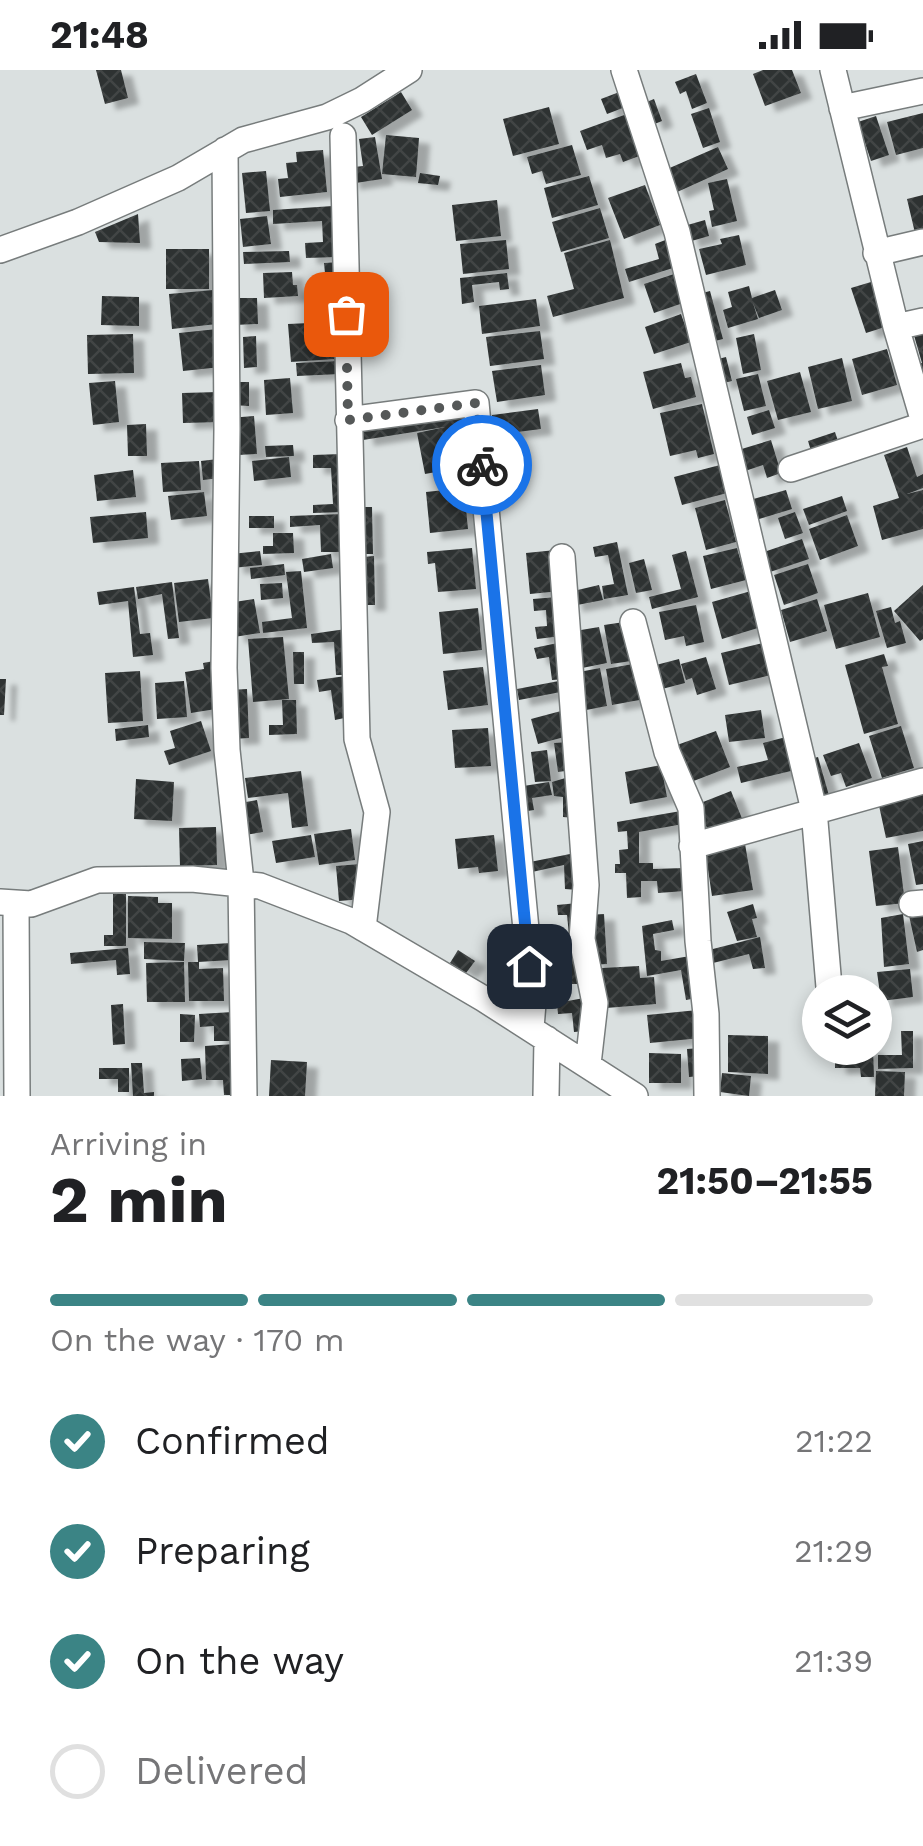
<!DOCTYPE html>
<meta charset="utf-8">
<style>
:root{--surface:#fff;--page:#f2f2f2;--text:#202124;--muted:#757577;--line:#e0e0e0;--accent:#3b8485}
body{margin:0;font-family:"Work Sans",sans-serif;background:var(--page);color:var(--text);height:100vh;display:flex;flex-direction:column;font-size:38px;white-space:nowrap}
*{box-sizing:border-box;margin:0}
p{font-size:32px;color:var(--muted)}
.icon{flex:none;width:55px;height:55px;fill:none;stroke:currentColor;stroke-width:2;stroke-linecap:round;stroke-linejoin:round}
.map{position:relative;height:1026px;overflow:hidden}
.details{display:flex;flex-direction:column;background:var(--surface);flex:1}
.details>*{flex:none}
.controls{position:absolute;left:802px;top:905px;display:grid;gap:20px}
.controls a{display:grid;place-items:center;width:90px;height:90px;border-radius:50%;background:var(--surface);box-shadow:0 5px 15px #0003;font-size:50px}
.pin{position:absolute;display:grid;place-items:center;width:85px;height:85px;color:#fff;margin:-42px;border-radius:20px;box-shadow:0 5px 15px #0006}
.courier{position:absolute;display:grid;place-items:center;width:100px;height:100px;margin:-50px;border:8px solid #1a73e8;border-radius:50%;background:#fff;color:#222;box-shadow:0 2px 12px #0007}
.headline em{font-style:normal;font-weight:700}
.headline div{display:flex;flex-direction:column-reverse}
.headline{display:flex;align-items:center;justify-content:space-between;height:170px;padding:0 50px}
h1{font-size:65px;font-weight:700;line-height:75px}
.bar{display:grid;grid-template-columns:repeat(4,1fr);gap:15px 10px;align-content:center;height:120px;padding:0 50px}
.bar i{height:12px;border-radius:8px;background:var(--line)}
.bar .current{background:var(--accent)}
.bar p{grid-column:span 4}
ol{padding:0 50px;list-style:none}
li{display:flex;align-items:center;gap:30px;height:110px}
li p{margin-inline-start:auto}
li .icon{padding:10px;border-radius:50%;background:var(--accent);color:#fff;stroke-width:4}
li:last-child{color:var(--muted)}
li i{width:55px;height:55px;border:5px solid var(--line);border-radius:50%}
.status{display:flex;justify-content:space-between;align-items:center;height:70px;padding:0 50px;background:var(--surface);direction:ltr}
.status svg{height:28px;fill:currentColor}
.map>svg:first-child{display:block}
.building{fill:url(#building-cross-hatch);filter:url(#shadow)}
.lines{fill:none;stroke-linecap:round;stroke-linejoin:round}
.minor-casing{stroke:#777c7c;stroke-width:28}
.minor{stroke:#fff;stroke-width:25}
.done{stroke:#555858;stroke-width:10;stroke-dasharray:0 18}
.route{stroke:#1a73e8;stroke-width:12}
</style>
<div class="status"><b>21:48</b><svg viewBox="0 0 49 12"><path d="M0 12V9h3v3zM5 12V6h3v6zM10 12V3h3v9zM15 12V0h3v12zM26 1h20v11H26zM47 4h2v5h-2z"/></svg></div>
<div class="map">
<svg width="923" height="1026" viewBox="0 0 923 1026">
<defs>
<pattern id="building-cross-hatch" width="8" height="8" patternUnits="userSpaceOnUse" patternTransform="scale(2.5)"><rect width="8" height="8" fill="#2d3131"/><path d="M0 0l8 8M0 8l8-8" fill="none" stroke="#424545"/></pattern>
<filter id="shadow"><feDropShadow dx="11" dy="6" stdDeviation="2.5" flood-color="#0004"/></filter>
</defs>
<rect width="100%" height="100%" fill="#dae0e0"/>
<path class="building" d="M 96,0 L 121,0 L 128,28 L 105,34 Z
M 763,0 L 792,0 L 801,23 L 765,36 L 753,4 Z
M 696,4 L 707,33 L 692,39 L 686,21 L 680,24 L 675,12 Z
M 622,21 L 628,36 L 607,44 L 601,29 Z
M 401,22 L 412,40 L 372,65 L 361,47 Z
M 654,29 L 662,51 L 652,55 L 644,33 Z
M 549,37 L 559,74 L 513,86 L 503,49 Z
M 709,38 L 720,72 L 703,78 L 691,44 Z
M 923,43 L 923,78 L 896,85 L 887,52 Z
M 627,44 L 642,85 L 623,92 L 620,84 L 606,88 L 602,75 L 587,80 L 580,61 Z
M 876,46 L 889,85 L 871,91 L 858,52 Z
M 386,65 L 419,68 L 416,107 L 382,104 Z
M 375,67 L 382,109 L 349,114 L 346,98 L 363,96 L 359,69 Z
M 572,75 L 581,105 L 546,114 L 542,101 L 532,104 L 527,87 Z
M 718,77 L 728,99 L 675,123 L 665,100 Z
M 323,80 L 327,122 L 280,127 L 278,109 L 288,108 L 286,93 L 297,92 L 296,82 Z
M 266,101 L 270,141 L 246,143 L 242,103 Z
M 420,103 L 440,106 L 438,115 L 418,113 Z
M 589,106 L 598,135 L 552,148 L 544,118 Z
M 727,109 L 737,151 L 712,157 L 709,141 L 714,140 L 708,113 Z
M 645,115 L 660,155 L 624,169 L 608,128 Z
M 923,125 L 923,161 L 915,163 L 907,129 Z
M 497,130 L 501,166 L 456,171 L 452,135 Z
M 333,136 L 337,187 L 306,188 L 305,173 L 323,172 L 322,151 L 273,154 L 273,140 Z
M 600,138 L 609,168 L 561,182 L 552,152 Z
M 138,144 L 140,173 L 99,172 L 95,162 Z
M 267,146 L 271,174 L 243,177 L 240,149 Z
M 705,150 L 709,166 L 688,172 L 684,156 Z
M 739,165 L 746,195 L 706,205 L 699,179 L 722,174 L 720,169 Z
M 668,169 L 676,197 L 629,212 L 625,199 L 659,189 L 655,174 Z
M 506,170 L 509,199 L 463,204 L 460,174 Z
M 610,170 L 624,228 L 553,247 L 547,226 L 574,219 L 564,183 Z
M 166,179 L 209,179 L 209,219 L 166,219 Z
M 289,181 L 290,192 L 244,194 L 243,182 Z
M 338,192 L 341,223 L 327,224 L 324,193 Z
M 292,202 L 293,215 L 297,215 L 298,226 L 264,228 L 263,203 Z
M 507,203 L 509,219 L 500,220 L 499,212 L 472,215 L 474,232 L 462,234 L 460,208 Z
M 677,203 L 686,232 L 654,243 L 644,214 Z
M 871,212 L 885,257 L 866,263 L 851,218 Z
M 749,216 L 752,228 L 775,220 L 782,240 L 759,248 L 753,233 L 758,249 L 728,258 L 723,240 L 732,237 L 728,222 Z
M 213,220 L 217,254 L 172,259 L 169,224 Z
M 710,221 L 723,269 L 707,273 L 695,225 Z
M 102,226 L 139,227 L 139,256 L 101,255 Z
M 233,228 L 257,228 L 258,254 L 234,255 Z
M 536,229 L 540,256 L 482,264 L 479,236 Z
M 681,244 L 691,272 L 654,284 L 645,257 Z
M 332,252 L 334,289 L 291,292 L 288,254 Z
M 217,259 L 221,297 L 183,301 L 179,263 Z
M 923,260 L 923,315 L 917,294 L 922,293 L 913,262 Z
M 540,261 L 544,289 L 490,296 L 486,267 Z
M 133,264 L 134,303 L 88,304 L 87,265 Z
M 754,264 L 761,300 L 743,304 L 736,268 Z
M 256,266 L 257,297 L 244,298 L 243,267 Z
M 887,279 L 897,315 L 862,325 L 852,289 Z
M 726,287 L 732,311 L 720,314 L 714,290 Z
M 842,288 L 852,331 L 818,339 L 808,297 Z
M 340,291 L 340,304 L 297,306 L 296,293 Z
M 681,293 L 685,308 L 691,307 L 696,327 L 653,339 L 643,302 Z
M 541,295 L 545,325 L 497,332 L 492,301 Z
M 800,302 L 811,342 L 778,350 L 767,311 Z
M 758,304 L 766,336 L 744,341 L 736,309 Z
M 290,308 L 293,343 L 266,345 L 264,310 Z
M 115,311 L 119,352 L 93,355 L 89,313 Z
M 232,312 L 249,312 L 249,336 L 232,335 Z
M 219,322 L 221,352 L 183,353 L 182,323 Z
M 702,334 L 714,384 L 698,388 L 696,380 L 670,386 L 660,343 Z
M 472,339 L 473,353 L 456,355 L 463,397 L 425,404 L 417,363 L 445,357 L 363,370 L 360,353 Z
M 538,339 L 541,359 L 494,365 L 492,345 Z
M 769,340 L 775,358 L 752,365 L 747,347 Z
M 254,346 L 257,384 L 238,385 L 229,348 Z
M 146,354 L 147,386 L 128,386 L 127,355 Z
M 835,362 L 839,374 L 812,384 L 808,371 Z
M 771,370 L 781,403 L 767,408 L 763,395 L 742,402 L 735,381 Z
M 293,375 L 294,386 L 266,387 L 265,376 Z
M 907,377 L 917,407 L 923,404 L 923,418 L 907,424 L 923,420 L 923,459 L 882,470 L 873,436 L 899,428 L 884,385 Z
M 342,384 L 344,442 L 313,443 L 313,435 L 333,434 L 331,398 L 313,398 L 313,385 Z
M 289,387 L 291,407 L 254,411 L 252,391 Z
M 218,389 L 220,408 L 203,410 L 201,391 Z
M 199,391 L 201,420 L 163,422 L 161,393 Z
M 720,395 L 727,423 L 682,435 L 674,407 Z
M 133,400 L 136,427 L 97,431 L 94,405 Z
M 464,418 L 468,459 L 430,463 L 426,422 Z
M 786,420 L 792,439 L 756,450 L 750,430 Z
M 204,422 L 207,446 L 171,450 L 168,426 Z
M 842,426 L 847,441 L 809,455 L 803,439 Z
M 725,430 L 736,472 L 706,480 L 695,438 Z
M 361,437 L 372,437 L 373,484 L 361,484 Z
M 146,442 L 148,468 L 93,473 L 90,447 Z
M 795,442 L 803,463 L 785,469 L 778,448 Z
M 343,444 L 341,482 L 321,482 L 320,455 L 290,457 L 290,446 Z
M 847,445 L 858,476 L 820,490 L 809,459 Z
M 249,446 L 274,446 L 274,458 L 249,458 Z
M 273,463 L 293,463 L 294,483 L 263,484 L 263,476 L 273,476 Z
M 802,469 L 809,489 L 767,503 L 761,483 Z
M 617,472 L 628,525 L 604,529 L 602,516 L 614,514 L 608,485 L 595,487 L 593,477 Z
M 472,478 L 476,519 L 438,522 L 435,493 L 428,494 L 427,482 Z
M 737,478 L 746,510 L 711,519 L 703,486 Z
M 556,480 L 560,521 L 530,524 L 526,483 Z
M 260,481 L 262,495 L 233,498 L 231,484 Z
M 686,481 L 698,527 L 652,539 L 649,527 L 681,519 L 672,485 Z
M 331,484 L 333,498 L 304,502 L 302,489 Z
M 374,486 L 375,535 L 364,535 L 363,487 Z
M 644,489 L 652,520 L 636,523 L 629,493 Z
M 284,494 L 285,505 L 251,509 L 250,498 Z
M 808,494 L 818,523 L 784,535 L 774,505 Z
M 301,501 L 307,558 L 263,563 L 262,552 L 292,548 L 286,502 Z
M 208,509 L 213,548 L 179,552 L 174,513 Z
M 172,512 L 179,568 L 168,569 L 162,524 L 138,529 L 136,517 Z
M 282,513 L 283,528 L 261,530 L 260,514 Z
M 599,515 L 603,530 L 572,536 L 569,522 Z
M 923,515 L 923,569 L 920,571 L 894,541 Z
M 134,517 L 140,564 L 150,563 L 153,585 L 133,587 L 128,531 L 99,535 L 97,522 Z
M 751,521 L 761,557 L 722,569 L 712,532 Z
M 868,523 L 880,567 L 836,579 L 824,535 Z
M 557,527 L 562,566 L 537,569 L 535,557 L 547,556 L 546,540 L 534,541 L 533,529 Z
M 254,529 L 260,563 L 234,567 L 228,533 Z
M 817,529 L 827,561 L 790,572 L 781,540 Z
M 696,535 L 704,572 L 686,576 L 684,566 L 665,570 L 659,542 Z
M 891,537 L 895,553 L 900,551 L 906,573 L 887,578 L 876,541 Z
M 478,538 L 482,580 L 443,584 L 439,542 Z
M 631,551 L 638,590 L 611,594 L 604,555 Z
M 599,557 L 607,593 L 582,598 L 575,561 Z
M 346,559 L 347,605 L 336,605 L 334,572 L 312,573 L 311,564 Z
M 283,567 L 289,629 L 253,632 L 248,569 Z
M 562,572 L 566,609 L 552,610 L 549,587 L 537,589 L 534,578 Z
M 763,573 L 771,605 L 729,615 L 721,583 Z
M 293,582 L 304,582 L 304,614 L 294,614 Z
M 884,584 L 888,596 L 882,597 L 898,654 L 864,664 L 845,595 Z
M 706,587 L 716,619 L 697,625 L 692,608 L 686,610 L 681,594 Z
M 679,589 L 685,613 L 662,619 L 656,595 Z
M 214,591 L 222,638 L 191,643 L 185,602 L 204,599 L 203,593 Z
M 638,593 L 645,629 L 612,635 L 606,599 Z
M 483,597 L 488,635 L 448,640 L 443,601 Z
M 600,598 L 607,636 L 581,641 L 574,603 Z
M 140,601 L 143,651 L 108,653 L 105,603 Z
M 346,606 L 349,647 L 335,650 L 331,620 L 319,622 L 317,610 Z
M 0,609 L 6,609 L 4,645 L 0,645 Z
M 564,610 L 566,621 L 519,630 L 517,619 Z
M 184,611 L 187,647 L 157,649 L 155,613 Z
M 247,619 L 249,668 L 232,669 L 229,620 Z
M 282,630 L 296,630 L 297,664 L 269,665 L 269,655 L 283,655 Z
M 761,640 L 765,668 L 729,672 L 725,645 Z
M 561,641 L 568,666 L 538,674 L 531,649 Z
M 201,651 L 211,681 L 169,695 L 164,681 L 175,678 L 170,661 Z
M 148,655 L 149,667 L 116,671 L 115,659 Z
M 901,656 L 914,698 L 882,708 L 869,666 Z
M 488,658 L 491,696 L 455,698 L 452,660 Z
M 716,661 L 730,697 L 691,712 L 677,675 Z
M 786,667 L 795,700 L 741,713 L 737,697 L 768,690 L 763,673 Z
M 569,672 L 573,700 L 558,702 L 554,673 Z
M 859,673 L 872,708 L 846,717 L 841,703 L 831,706 L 823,685 Z
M 547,680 L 551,711 L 535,712 L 531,682 Z
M 818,687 L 830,729 L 814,733 L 803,691 Z
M 661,695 L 667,727 L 630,734 L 625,702 Z
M 301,701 L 308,756 L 292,758 L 288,723 L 248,728 L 245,708 Z
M 572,706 L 575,748 L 563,747 L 563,727 L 554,726 L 552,712 Z
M 136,709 L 174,712 L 172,751 L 134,749 Z
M 549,712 L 552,725 L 532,728 L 534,740 L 521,742 L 517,717 Z
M 731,721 L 743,751 L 709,764 L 698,734 Z
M 923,722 L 923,761 L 886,768 L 878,731 Z
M 257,730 L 263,762 L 245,765 L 240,733 Z
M 681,741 L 683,754 L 639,762 L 639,793 L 653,793 L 653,799 L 684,798 L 685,821 L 658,823 L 657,811 L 641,811 L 641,827 L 627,828 L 626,803 L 615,803 L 615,794 L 620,794 L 619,780 L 628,779 L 627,761 L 618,762 L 617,752 Z
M 216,757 L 217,795 L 180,796 L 179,758 Z
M 351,759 L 355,790 L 319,795 L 314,764 Z
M 311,765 L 315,787 L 276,793 L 272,771 Z
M 494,765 L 498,801 L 479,803 L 478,797 L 458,799 L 455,769 Z
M 923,771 L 923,814 L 916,815 L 908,774 Z
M 745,774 L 753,820 L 712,826 L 705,780 Z
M 898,777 L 905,833 L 876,836 L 869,781 Z
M 575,783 L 578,820 L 565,819 L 564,795 L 532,802 L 530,792 Z
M 360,794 L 363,829 L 339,831 L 336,796 Z
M 113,824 L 126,824 L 126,876 L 104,876 L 104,865 L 113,865 Z
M 128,826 L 158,827 L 158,833 L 172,833 L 172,869 L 128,868 Z
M 578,833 L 581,864 L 569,865 L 567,845 L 558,845 L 557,835 Z
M 753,834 L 757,848 L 752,849 L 757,867 L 737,871 L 727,842 Z
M 923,838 L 923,880 L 917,882 L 908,841 Z
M 604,844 L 607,894 L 591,895 L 588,845 Z
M 903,844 L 909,894 L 884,897 L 881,848 Z
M 672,850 L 674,860 L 653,864 L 655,880 L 661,881 L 661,891 L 690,886 L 697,928 L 686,930 L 681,900 L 647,906 L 642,856 Z
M 539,860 L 540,870 L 552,869 L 553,882 L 529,883 L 528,861 Z
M 760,867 L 765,898 L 753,899 L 749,884 L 713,893 L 709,880 Z
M 521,869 L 525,899 L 510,901 L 507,871 Z
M 144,872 L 185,873 L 184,891 L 144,889 Z
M 231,873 L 231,890 L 198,892 L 197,875 Z
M 128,878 L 130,904 L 117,905 L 116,890 L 71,894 L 70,883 Z
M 458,880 L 475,891 L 466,903 L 450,893 Z
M 583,884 L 584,914 L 570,914 L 570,898 L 545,899 L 546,906 L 535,907 L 535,885 Z
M 184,892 L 185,932 L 147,932 L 146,893 Z
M 188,892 L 199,892 L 199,899 L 223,898 L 224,931 L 189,931 Z
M 639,896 L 640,908 L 654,907 L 656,934 L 606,938 L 602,898 Z
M 910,899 L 913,927 L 881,931 L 877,902 Z
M 584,928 L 587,961 L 574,962 L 572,943 L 558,944 L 557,933 Z
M 123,934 L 125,974 L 113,975 L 111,935 Z
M 698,940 L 701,968 L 650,973 L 647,945 Z
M 233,942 L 234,971 L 214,971 L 214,956 L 200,957 L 199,944 Z
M 180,944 L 195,945 L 194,972 L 180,972 Z
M 901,961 L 913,961 L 913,998 L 878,999 L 878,985 L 902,985 Z
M 728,965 L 768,966 L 768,1004 L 728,1002 Z
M 234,974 L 234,1025 L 224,1025 L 223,1010 L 206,1010 L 205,976 Z
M 700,978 L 702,1006 L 689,1007 L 687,979 Z
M 835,978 L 873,978 L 874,1007 L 861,1007 L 860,998 L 835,998 Z
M 649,983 L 681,984 L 681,1013 L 649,1013 Z
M 200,988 L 202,1009 L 182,1011 L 181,989 Z
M 271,990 L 307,992 L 305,1026 L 269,1026 Z
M 131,993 L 142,993 L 144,1023 L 154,1022 L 154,1026 L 133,1026 Z
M 99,998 L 129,998 L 129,1022 L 118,1022 L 118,1009 L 99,1009 Z
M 876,1001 L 905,1002 L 904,1026 L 875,1026 Z
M 722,1003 L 751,1006 L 749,1026 L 720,1022 Z"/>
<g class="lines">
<defs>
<path id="minor" d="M 624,0 L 677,162 L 814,740 L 829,917
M 833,0 L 896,257 L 923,349
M 842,38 L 923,21
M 343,66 L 357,669 L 377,742 L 363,858
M 225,80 L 227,359 L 224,598 L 227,680 L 241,812 L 244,1026
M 0,180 L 78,152 L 178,108 L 243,70 L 327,47 L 362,30 L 409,0
M 876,183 L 923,172
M 896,257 L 923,251
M 348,350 L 476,333 L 533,933 L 531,958
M 791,399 L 923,355
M 562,487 L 586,815 L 582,869 L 595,933 L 588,994
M 633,552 L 667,682 L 691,738 L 698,871 L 706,944 L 707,1026
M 692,776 L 923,711
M 0,832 L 31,834 L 97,810 L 192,809 L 260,816 L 351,851 L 484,929 L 635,1026
M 16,833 L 17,1026
M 912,834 L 923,833
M 546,1026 L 547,969"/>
</defs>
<use href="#minor" class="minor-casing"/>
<use href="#minor" class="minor"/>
</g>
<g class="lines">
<path class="done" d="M 346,244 L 348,350 L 476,333 L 482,395"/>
<path class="route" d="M 482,395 L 529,896"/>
</g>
</svg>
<div class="controls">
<a><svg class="icon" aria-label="layers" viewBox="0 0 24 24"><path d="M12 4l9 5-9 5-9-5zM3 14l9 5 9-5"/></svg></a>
</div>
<div class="pin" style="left:346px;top:244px;background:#ea580c"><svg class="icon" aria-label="bag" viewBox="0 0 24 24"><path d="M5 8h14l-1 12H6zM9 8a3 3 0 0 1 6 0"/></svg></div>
<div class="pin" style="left:529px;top:896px;background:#1f2937"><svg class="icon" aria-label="home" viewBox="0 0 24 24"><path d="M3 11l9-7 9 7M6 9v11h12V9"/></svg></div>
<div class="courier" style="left:482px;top:395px"><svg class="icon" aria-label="bike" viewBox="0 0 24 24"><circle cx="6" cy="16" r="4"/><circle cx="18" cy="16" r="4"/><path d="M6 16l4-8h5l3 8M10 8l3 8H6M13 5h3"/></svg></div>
</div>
<section class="details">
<div class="headline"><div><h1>2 min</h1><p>Arriving in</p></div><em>21:50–21:55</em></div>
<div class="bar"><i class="current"></i><i class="current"></i><i class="current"></i><i></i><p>On the way · 170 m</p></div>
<ol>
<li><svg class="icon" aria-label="check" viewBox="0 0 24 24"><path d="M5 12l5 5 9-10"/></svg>Confirmed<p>21:22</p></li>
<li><svg class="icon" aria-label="check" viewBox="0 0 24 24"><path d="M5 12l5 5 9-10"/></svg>Preparing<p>21:29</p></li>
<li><svg class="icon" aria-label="check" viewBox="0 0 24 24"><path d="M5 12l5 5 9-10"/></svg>On the way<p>21:39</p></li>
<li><i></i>Delivered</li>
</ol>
</section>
